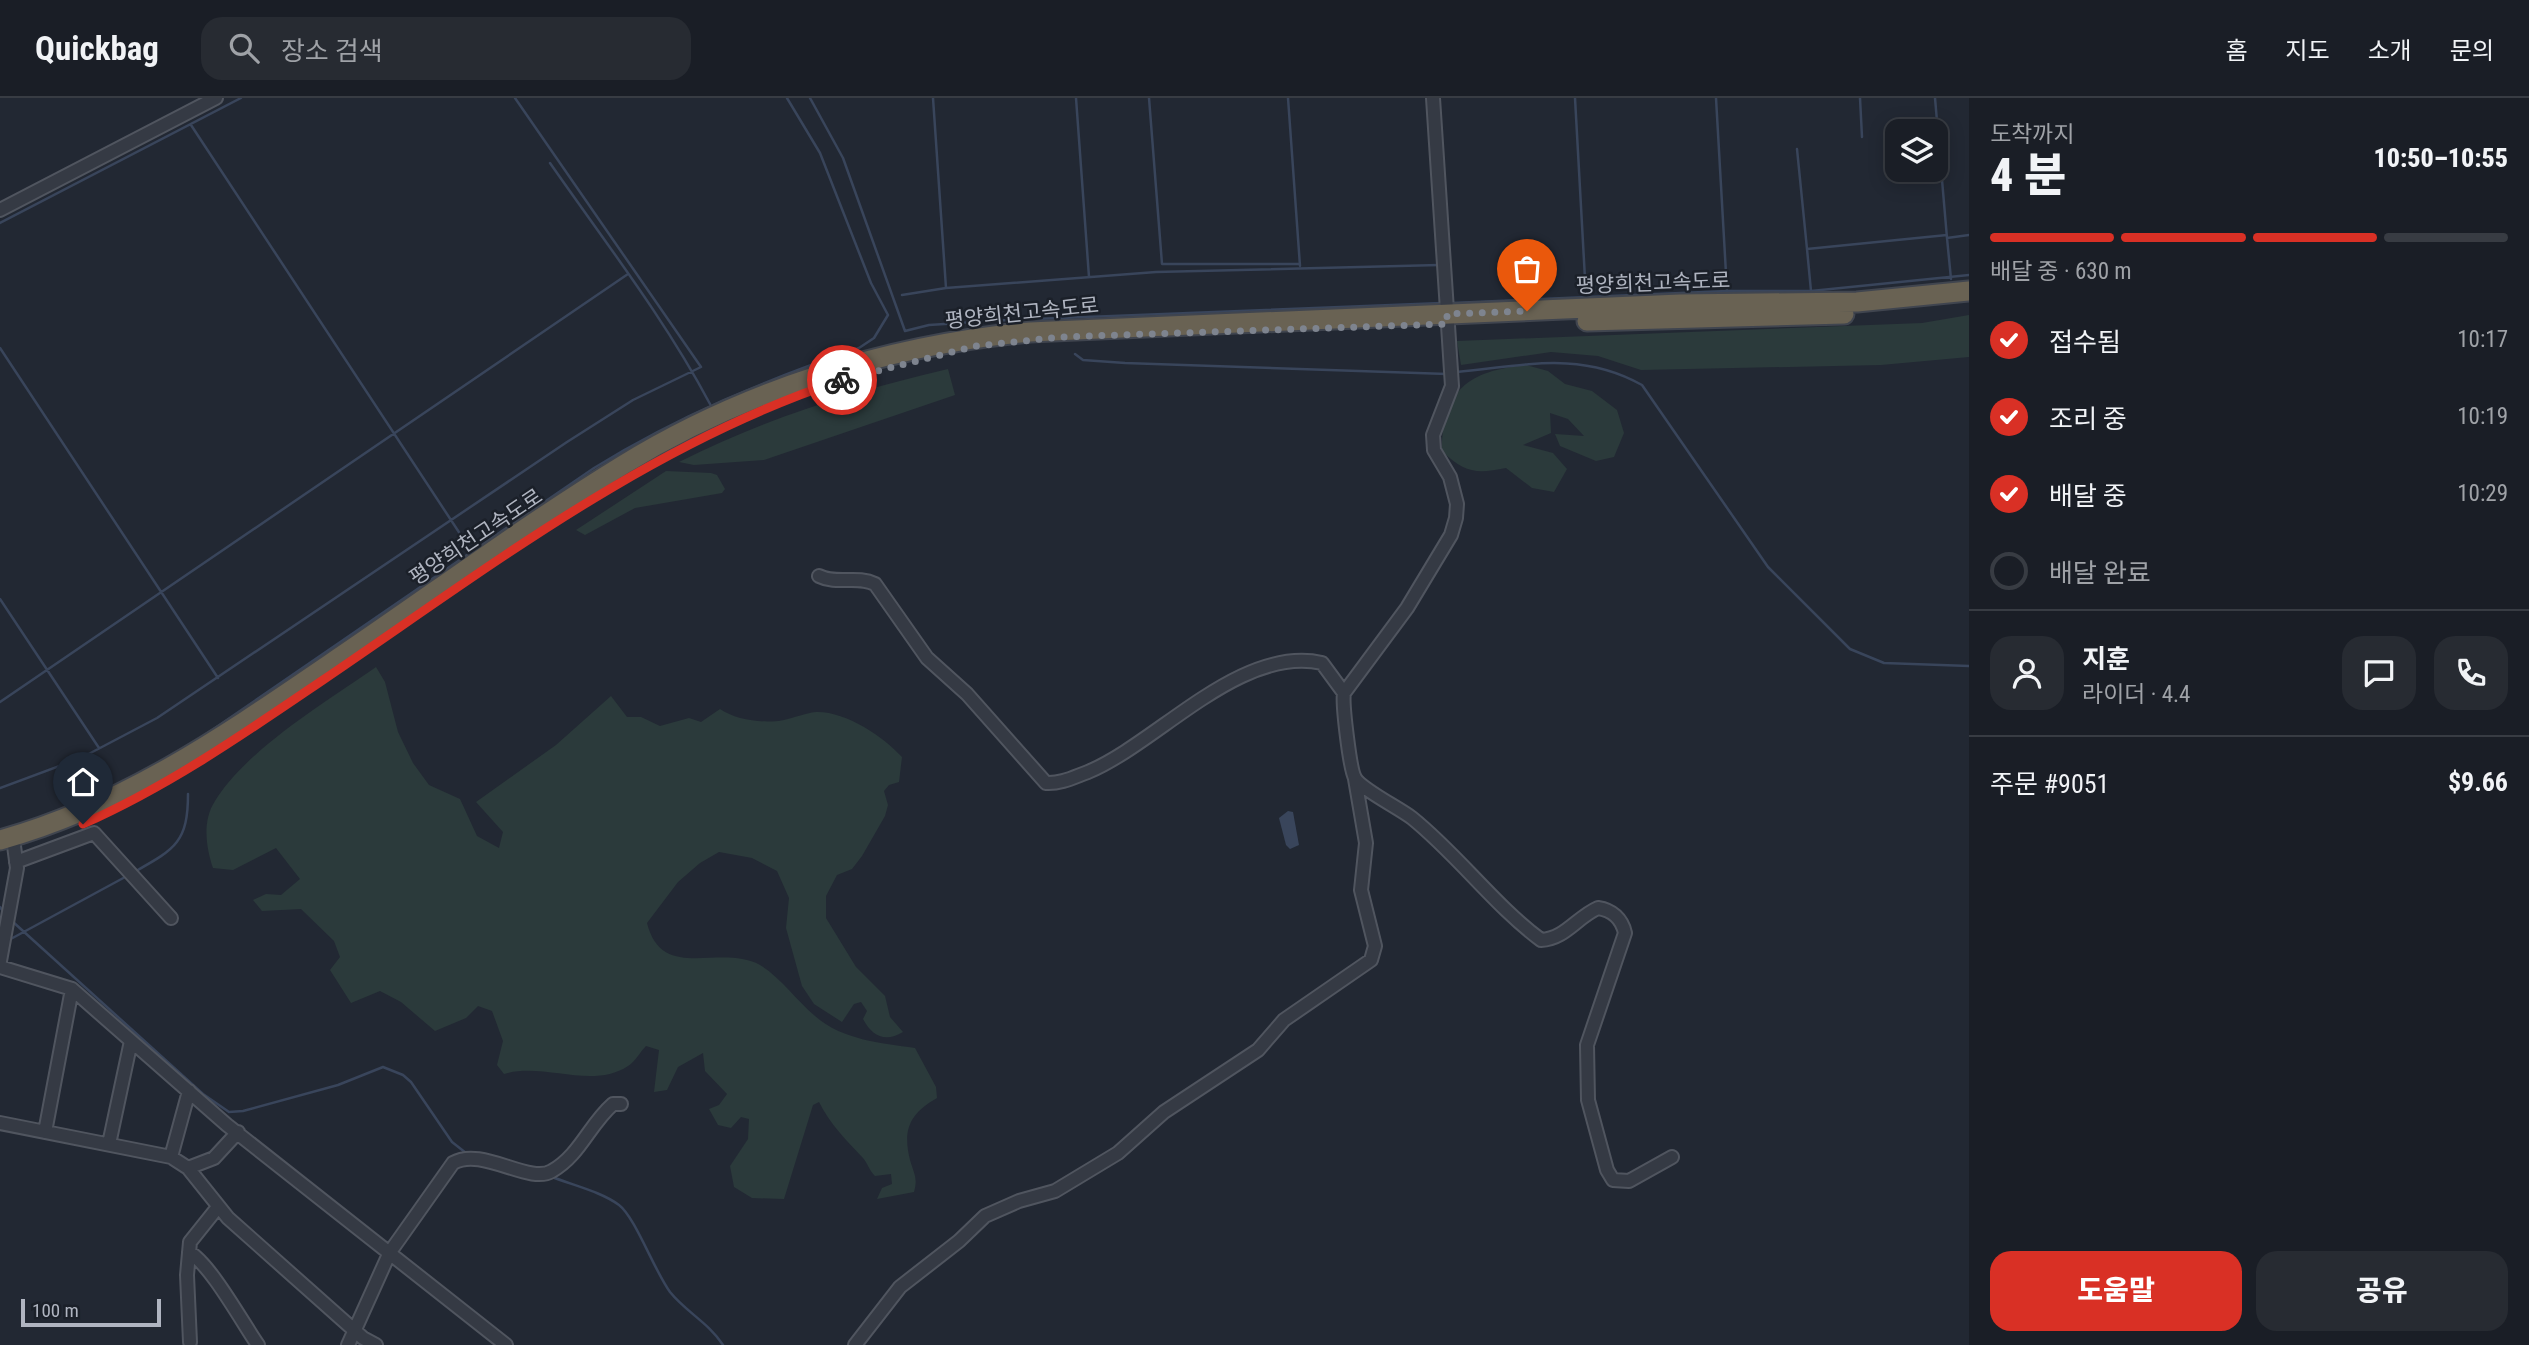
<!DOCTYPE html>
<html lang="ko">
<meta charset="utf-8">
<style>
:root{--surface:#1a1e26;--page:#272b32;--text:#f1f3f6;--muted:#9fa2a7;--line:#383c43;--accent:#d93025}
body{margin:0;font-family:"Roboto Condensed","Noto Sans KR",sans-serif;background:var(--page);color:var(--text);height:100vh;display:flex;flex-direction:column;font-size:26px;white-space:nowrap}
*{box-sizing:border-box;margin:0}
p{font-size:23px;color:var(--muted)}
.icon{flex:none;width:38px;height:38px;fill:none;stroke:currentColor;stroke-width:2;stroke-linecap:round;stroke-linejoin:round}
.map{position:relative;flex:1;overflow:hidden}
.side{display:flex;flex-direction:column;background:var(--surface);width:560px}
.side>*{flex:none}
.fabs{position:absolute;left:1885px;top:21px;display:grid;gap:14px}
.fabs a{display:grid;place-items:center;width:63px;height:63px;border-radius:14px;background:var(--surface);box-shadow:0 4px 18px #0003,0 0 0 2px var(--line);font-size:35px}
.scale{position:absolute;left:21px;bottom:18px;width:140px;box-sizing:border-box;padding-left:7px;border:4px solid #b0b5c1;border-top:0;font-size:19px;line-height:24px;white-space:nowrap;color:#b0b5c1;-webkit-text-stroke:5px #1b2029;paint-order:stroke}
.pin{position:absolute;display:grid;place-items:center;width:60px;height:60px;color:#fff;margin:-72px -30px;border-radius:50% 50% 50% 0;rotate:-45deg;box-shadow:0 0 7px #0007}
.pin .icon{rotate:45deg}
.courier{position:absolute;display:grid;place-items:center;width:70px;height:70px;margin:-35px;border:5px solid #d93025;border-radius:50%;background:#fff;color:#222;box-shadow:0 2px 9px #0007}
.overview em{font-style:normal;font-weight:800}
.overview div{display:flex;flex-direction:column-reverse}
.overview{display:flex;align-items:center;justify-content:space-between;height:119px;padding:0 21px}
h1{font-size:46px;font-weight:800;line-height:52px}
.bar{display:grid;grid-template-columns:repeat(4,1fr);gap:10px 7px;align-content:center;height:84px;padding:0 21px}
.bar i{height:9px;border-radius:5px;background:var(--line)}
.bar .active{background:var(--accent)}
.bar p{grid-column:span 4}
.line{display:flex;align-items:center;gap:18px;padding:0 21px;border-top:2px solid var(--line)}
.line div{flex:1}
.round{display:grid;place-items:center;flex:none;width:74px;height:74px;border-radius:21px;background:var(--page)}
ol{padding:0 21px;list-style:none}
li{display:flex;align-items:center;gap:21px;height:77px}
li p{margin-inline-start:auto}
li .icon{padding:7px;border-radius:50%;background:var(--accent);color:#fff;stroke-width:4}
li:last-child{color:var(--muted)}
li i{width:38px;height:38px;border:4px solid var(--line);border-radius:50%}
.cta{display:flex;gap:14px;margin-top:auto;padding:14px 21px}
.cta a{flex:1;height:80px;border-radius:21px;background:var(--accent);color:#fff;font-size:28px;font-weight:800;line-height:80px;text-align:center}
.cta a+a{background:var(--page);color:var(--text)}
header{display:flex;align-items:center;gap:42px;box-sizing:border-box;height:98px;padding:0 35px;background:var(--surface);border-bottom:2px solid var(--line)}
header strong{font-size:33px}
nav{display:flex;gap:38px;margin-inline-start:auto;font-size:24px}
.search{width:490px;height:63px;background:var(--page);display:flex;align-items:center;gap:18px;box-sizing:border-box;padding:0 24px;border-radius:21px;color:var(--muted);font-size:26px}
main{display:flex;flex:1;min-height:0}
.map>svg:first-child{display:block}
.green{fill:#2b3a3b}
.water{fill:#39455b}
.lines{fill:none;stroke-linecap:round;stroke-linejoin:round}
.stream{stroke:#39455b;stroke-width:2.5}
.minor-casing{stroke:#50555f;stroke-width:16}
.highway-casing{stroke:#40454f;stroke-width:23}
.minor{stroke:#353a44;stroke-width:12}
.highway{stroke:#696253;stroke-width:19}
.done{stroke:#7e848f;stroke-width:7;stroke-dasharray:0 12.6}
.route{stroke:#d93025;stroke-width:9}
.labels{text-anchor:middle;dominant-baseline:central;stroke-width:5;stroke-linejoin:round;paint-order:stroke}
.street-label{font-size:21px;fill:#b0b5c1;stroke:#1b2029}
</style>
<header>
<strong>Quickbag</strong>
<div class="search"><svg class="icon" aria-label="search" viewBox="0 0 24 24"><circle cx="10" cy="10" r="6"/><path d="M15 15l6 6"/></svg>장소 검색</div>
<nav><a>홈</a><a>지도</a><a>소개</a><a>문의</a></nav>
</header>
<main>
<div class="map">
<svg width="1969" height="1247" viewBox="0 0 1969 1247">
<rect width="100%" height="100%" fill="#222833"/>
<path class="green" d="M 1969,217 L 1969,259 L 1881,267 L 1641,272 L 1598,258 L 1551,254 L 1461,267 L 1457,243 L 1922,225 Z
M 1526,267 L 1548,273 L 1565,286 L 1592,293 L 1617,312 L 1624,335 L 1614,359 L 1596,363 L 1560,348 L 1555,336 L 1584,338 L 1568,321 L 1550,315 L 1551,335 L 1523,347 L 1553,355 L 1567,371 L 1554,394 L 1532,390 L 1506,370 C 1476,376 1465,375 1442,353 C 1442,292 1468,273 1526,267 Z
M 948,271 L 955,297 L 764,362 L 694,367 L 679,364 C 770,319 850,294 948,271 Z
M 666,373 L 711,375 L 717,377 L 725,391 L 722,395 L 635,410 L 585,437 L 576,432 Z
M 376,569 L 385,584 L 398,634 L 413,665 L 429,687 L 460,701 L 477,738 L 499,750 L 503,734 L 476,704 L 556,647 L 611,598 L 627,619 L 641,619 L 660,628 L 689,620 L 701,624 L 720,611 C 736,622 764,626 784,622 C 794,620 805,615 816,614 C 845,613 883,638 902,659 L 899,684 L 889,687 L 884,693 L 888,707 L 885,718 L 862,758 L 852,771 L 837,777 L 826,798 L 826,820 L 856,869 L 885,898 L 890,919 L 903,934 C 885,945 872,938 863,921 L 867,913 L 861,904 L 854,906 L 842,924 L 814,906 L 802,888 L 786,830 L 789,800 L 777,773 L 752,760 L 719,754 L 700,765 L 678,784 L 647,825 C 662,885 720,845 760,867 C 780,879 797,903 815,918 C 842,942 881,945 915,950 L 936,989 L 937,1000 C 911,1015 902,1030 910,1062 C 914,1076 918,1080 914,1094 L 877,1101 L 882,1090 L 892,1086 L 891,1076 L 875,1078 C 869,1072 868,1066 863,1060 C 846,1042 830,1026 819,1004 L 813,1007 L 784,1101 L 752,1100 L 734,1089 L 730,1068 L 748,1041 L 749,1021 L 741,1019 L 731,1030 L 718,1027 L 709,1011 L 719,1007 L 727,996 L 705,973 L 703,955 L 678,969 L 667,992 L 654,994 L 659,952 L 646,948 C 640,954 635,964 628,968 C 592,992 544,964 504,976 L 497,967 L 503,943 L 492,913 L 478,908 L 466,920 L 435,933 L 401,904 L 380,893 L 351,905 L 330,872 L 340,859 L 334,843 L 301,811 L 262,813 L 253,802 L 266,796 L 281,797 L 300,781 L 276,750 L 233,772 L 213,770 C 206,749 202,723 215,703 C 247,651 326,604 376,569 Z"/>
<path class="water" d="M 1288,713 L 1293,714 L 1299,747 L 1290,751 L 1286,747 L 1279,720 Z"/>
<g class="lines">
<path class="stream" d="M 810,0 L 843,60 L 905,233 L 929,227 L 1007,222 L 1442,205
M 933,0 L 946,190
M 1076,0 L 1089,179
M 1149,0 L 1162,166 L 1300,166
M 1288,0 L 1300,168
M 1575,0 L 1586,199
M 1716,0 L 1727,193
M 1860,0 L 1862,39
M 1935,0 L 1947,140
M 191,27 L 472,454
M 1797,51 L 1807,151
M 550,65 C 605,144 665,221 710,306
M 0,125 L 241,0
M 1951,181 L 1947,140 L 1969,137
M 1811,193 L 1807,151 L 1947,137
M 902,197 L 946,190 L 1156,174 L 1439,167
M 1452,205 L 1727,193 L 1811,193 L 1969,177
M 0,250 L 218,580
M 1075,256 L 1083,262 L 1125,265 L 1447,276
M 1457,274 C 1522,268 1580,252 1642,287 L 1768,469 L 1850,551 L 1884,565 L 1969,568
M 0,501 L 99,650
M 0,604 L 628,176
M 199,641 L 594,370 C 681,317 763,283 859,250 L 874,240 L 888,217 L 871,185 L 820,55 L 787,0
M 0,690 L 81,660 L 157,620 L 567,344 L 633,302 L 701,269 L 515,0
M 136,773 C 175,751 188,744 188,696
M 0,809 L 5,816
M 12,823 L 203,996 L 229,1014 L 243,1013 L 338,987 L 383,969 L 403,977 L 411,984 L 452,1044 L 466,1055
M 7,843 L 127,778
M 550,1078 C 571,1087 600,1093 619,1107 C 635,1119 654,1172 670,1194 C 686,1214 709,1225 723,1247"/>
<defs>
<path id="minor" d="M 1433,0 L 1452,288 L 1433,337 L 1434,352 L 1450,379 L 1457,406 L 1456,420 L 1451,437 L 1407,510 L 1344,595 C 1342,605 1350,672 1355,680 C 1361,691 1399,710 1412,720 C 1458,757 1494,807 1541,842 C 1565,841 1577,819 1598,810 C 1612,812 1622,821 1625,835 L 1587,947 L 1588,1002 L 1607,1072 L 1613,1082 L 1629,1083 L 1672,1059
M 0,112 L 216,0
M 819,478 C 837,487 857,477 875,486 L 927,560 L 967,596 L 1046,685 C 1061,686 1074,679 1088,674 C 1159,644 1240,547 1322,565 L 1344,595
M 16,764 L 94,735 L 171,820
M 0,863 L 17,770 L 14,748
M 0,869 L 72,891 L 227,1027 L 506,1247
M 0,1025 L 171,1059 L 188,1070 L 214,1060 L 238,1034
M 45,1034 L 72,891
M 109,1046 L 131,943
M 171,1059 L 189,993
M 188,1070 L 228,1120 L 363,1240 L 376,1247
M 189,1154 C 211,1167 242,1224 258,1247
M 190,1244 L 187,1177 L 190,1144 L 218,1109
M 348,1247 L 390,1154 L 453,1065 C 482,1048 529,1087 552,1073 C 580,1057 589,1027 613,1006 L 621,1006
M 855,1247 L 900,1189 L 959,1143 L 985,1118 L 1019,1103 L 1055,1093 L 1118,1055 L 1164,1014 L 1258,952 L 1284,922 L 1371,862 L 1375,848 L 1361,792 L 1366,745 L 1355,681"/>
<path id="highway" d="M 1587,223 L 1844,216
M 0,742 C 123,708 224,638 328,567 C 426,501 522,429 623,367 C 745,292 888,247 1030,234 L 1680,206 L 1857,204 L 1969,193"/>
</defs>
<use href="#minor" class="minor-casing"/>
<use href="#highway" class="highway-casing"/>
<use href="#minor" class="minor"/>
<use href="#highway" class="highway"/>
</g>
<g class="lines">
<path class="done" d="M 842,282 L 976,248 L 1061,239 L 1447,226 L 1447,216 L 1527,213"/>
<path class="route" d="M 83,726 C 169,688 245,635 323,582 C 488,470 650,345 842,282"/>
</g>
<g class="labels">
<g class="street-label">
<text transform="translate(1653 185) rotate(-2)">평양희천고속도로</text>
<text transform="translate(1022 215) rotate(-6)">평양희천고속도로</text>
<text transform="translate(476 439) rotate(-34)">평양희천고속도로</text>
</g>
</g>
</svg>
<div class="fabs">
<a><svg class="icon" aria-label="layers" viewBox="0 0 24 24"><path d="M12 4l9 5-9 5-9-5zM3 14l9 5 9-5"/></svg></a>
</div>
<div class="scale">100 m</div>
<div class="pin" style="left:1527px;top:213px;background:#ea580c"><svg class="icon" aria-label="bag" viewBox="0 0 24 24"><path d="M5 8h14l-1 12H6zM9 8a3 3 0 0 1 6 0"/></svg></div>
<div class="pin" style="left:83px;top:726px;background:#1f2937"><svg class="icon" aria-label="home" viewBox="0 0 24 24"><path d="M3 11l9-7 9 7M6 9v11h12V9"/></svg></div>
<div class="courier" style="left:842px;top:282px"><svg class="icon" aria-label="bike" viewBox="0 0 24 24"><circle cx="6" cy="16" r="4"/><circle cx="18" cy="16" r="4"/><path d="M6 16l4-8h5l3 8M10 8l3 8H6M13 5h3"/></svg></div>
</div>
<section class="side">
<div class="overview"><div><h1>4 분</h1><p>도착까지</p></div><em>10:50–10:55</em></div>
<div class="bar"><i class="active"></i><i class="active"></i><i class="active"></i><i></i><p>배달 중 · 630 m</p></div>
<ol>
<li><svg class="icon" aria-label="check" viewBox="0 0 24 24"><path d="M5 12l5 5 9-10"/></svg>접수됨<p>10:17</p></li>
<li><svg class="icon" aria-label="check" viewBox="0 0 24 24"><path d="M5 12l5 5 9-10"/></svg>조리 중<p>10:19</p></li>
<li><svg class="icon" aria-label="check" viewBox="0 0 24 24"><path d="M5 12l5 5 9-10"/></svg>배달 중<p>10:29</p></li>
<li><i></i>배달 완료</li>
</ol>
<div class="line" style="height:126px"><a class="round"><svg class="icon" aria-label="person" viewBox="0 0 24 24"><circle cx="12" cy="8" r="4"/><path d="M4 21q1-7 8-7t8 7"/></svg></a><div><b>지훈</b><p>라이더 · 4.4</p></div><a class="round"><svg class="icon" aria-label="chat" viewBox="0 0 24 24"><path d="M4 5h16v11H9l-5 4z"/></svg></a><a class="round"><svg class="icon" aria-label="phone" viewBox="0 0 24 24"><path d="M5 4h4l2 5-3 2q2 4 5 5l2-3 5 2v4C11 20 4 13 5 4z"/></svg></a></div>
<div class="line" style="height:91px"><div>주문 #9051</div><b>$9.66</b></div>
<div class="cta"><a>도움말</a><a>공유</a></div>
</section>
</main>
